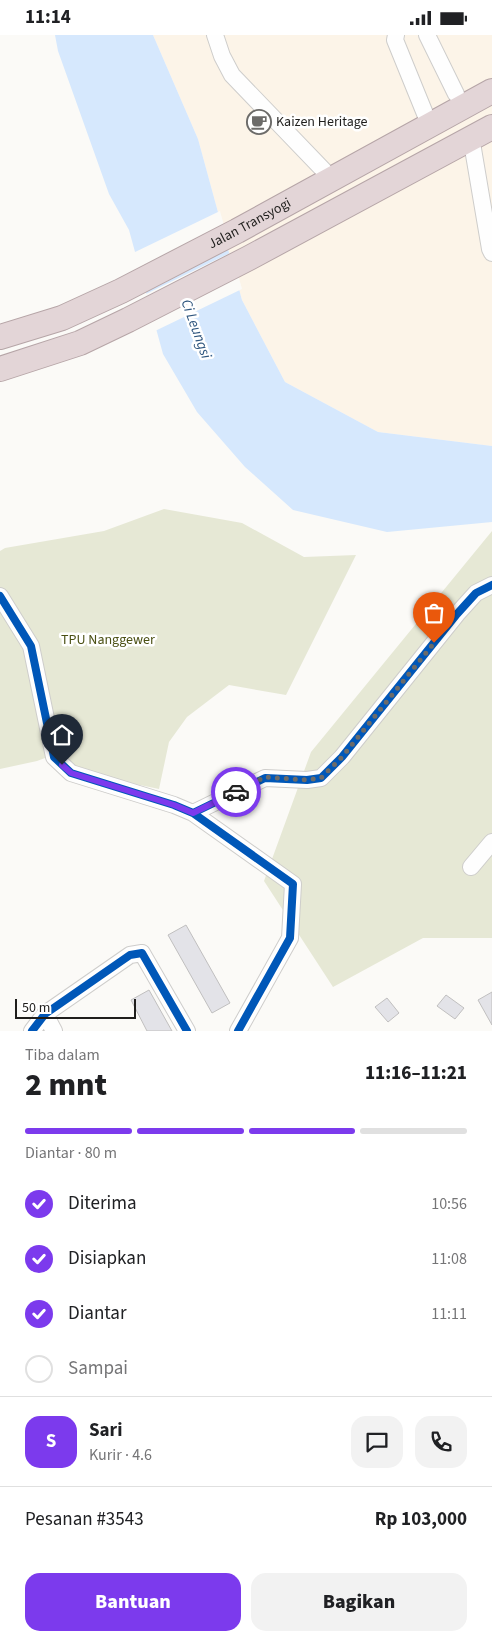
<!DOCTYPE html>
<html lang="id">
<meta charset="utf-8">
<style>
:root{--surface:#fff;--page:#f2f2f2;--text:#202124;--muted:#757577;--line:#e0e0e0;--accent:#7c3aed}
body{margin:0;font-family:"Source Sans 3",sans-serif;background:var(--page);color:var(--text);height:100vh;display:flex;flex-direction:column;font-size:19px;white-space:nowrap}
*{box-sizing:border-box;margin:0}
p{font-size:16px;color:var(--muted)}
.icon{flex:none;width:28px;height:28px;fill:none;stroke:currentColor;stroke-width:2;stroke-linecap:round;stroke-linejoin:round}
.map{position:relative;height:996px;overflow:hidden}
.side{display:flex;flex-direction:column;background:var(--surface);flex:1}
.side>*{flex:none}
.scale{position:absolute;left:15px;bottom:12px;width:121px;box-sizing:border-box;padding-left:5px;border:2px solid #1f1e1c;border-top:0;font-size:14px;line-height:18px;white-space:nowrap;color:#1f1e1c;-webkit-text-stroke:4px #fff;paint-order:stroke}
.pin{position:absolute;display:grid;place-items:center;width:42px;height:42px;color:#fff;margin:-51px -21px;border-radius:50% 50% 50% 0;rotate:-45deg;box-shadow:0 0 5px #0007}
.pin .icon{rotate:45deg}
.courier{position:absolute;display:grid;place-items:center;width:50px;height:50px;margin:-25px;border:4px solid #7c3aed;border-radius:50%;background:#fff;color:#222;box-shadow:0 1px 6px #0007}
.head em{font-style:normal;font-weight:800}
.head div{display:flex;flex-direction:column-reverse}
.head{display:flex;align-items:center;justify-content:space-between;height:85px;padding:0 25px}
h1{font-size:32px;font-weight:800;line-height:38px}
.bar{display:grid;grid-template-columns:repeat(4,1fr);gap:8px 5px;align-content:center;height:60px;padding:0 25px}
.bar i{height:6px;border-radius:4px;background:var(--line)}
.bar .selected{background:var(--accent)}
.bar p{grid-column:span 4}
.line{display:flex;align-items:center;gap:12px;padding:0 25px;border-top:1px solid var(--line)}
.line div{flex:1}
.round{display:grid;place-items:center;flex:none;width:52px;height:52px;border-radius:15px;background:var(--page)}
ol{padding:0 25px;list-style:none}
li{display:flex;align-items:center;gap:15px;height:55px}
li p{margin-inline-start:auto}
li .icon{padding:5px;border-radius:50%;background:var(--accent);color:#fff;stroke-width:4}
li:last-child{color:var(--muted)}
li i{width:28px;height:28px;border:2px solid var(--line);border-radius:50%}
.primary-button{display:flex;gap:10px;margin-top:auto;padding:10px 25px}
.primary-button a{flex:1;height:58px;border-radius:15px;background:var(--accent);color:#fff;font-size:20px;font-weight:800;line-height:58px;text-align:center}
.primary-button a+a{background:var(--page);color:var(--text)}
.status{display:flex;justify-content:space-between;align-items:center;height:35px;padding:0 25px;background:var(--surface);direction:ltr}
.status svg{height:14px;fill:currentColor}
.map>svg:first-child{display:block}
.industrial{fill:#fcf4e8}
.green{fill:#e6e8d5}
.water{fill:#d6e8fd}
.pier{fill:#fbfaf7}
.building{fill:#e3e3e8;stroke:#c0bfbf}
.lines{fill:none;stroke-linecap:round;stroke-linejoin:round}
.minor-casing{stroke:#cecdcb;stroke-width:18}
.highway-casing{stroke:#b6a5a7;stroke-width:26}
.minor{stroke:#fefefe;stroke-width:16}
.highway{stroke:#e3d5d7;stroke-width:24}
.cycleway-casing{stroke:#fff;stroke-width:11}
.cycleway{stroke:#0057b8;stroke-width:8}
.done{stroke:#6c6b69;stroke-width:5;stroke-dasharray:0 9}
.route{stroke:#7c3aed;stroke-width:6}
.labels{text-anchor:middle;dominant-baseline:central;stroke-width:5;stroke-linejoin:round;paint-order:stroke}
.poi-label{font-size:14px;fill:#1f1e1c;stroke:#fff;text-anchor:start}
.street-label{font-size:14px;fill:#1f1e1c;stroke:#fff}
.park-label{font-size:14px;fill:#4b5014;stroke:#fff}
.water-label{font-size:15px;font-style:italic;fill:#2f567e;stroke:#fff}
</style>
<div class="status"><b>11:14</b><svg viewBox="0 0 49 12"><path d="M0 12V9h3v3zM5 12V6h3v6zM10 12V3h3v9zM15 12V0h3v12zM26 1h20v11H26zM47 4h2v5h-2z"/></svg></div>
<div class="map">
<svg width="492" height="996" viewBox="0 0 492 996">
<rect width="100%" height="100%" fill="#fbfaf7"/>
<path class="industrial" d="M 153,0 L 492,0 L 492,411 L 378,397 L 285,347 L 242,265 L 198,104 Z"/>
<path class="green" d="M 164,474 L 242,488 L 304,522 L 356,520 L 286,660 L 229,650 L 187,682 L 169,707 L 159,754 L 92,740 L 53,720 L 37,726 L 0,734 L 0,516 L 5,513 L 104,496 Z
M 492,496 L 492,903 L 423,903 L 333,952 L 264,846 L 311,717 Z"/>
<path class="water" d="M 55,0 L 153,0 L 198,104 L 242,265 L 285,347 L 378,397 L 492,411 L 492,487 L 387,497 L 293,475 L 245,432 L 197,377 L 163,319 L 129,195 L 109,159 L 58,16 Z"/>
<path class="pier" d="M 220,176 L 230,212 L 143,255 L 133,218 Z
M 232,217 L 242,254 L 155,296 L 144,260 Z"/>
<path class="building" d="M 186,890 L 230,968 L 212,978 L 168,900 Z
M 149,955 L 172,996 L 147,996 L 131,965 Z
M 492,957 L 492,990 L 478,965 Z
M 446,960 L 464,973 L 455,984 L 437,971 Z
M 387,963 L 399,978 L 388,987 L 375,972 Z"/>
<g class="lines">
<defs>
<path id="minor" d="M 215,0 L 222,21 L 232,40 L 332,144
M 396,0 L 395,5 L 430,91
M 427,0 L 456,59
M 471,102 L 490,214 L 492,218
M 0,561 L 31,611 L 54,722 L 71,738 L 174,770 L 193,778 L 293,849 L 290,903 L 238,996
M 193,778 L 265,743 L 307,745 L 321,743 L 342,722 L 457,579 L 476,558 L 492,550
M 471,832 L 492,807
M 45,979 L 54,996
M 32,996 L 45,979 L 130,920 L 142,918 L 187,996"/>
<g id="highway">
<path id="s1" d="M 0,302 L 62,283 L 121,256 L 237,196 L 492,56"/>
<path d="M 0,334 L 80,308 L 128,285 L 249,223 L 492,92"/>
</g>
</defs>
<use href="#minor" class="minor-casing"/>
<use href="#highway" class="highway-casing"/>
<use href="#minor" class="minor"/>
<use href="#highway" class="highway"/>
<defs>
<path id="cycleway" d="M 0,561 L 31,611 L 54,722 L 71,738 L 174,770 L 193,778 L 293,849 L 290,903 L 238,996
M 193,778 L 265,743 L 307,745 L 321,743 L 342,722 L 457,579 L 476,558 L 492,550
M 32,996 L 45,979 L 130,920 L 142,918 L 187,996"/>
</defs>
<use href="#cycleway" class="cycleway-casing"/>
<use href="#cycleway" class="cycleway"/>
</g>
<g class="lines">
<path class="done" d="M 236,757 L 265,742 L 307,745 L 321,743 L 342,722 L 434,608"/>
<path class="route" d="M 62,730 L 71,738 L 174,770 L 193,778 L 236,757"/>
</g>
<defs>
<symbol id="cafe-ring" viewBox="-11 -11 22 22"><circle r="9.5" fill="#fff" stroke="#6c6b69" stroke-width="1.5"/><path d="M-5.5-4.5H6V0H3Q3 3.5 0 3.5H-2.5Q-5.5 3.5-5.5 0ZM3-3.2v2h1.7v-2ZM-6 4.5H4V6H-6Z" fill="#6c6b69"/></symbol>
</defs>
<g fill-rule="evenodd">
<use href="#cafe-ring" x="245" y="73" width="28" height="28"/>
</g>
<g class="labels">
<g class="poi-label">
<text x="276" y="87">Kaizen Heritage</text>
</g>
<g class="street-label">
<text stroke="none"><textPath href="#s1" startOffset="275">Jalan Transyogi</textPath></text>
</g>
<g class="park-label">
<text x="108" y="605">TPU Nanggewer</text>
</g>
<g class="water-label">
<text transform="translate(196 294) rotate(70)">Ci Leungsi</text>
</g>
</g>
</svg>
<div class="scale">50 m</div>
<div class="pin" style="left:434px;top:608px;background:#ea580c"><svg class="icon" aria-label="bag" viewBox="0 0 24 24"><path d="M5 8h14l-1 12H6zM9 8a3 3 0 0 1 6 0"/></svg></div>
<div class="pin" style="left:62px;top:730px;background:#1f2937"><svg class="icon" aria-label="home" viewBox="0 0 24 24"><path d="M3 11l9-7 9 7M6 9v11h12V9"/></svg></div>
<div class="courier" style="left:236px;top:757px"><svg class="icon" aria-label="car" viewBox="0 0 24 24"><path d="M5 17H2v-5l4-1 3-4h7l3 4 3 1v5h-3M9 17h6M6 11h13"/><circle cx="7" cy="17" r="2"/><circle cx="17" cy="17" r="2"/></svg></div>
</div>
<section class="side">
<div class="head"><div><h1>2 mnt</h1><p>Tiba dalam</p></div><em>11:16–11:21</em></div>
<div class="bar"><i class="selected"></i><i class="selected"></i><i class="selected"></i><i></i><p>Diantar · 80 m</p></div>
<ol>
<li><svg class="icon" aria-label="check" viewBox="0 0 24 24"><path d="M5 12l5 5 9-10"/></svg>Diterima<p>10:56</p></li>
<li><svg class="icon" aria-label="check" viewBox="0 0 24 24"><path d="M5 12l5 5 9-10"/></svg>Disiapkan<p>11:08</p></li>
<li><svg class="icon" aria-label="check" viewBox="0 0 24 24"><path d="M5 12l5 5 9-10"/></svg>Diantar<p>11:11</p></li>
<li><i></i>Sampai</li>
</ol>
<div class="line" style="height:90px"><b class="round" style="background:var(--accent);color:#fff">S</b><div><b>Sari</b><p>Kurir · 4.6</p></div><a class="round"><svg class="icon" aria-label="chat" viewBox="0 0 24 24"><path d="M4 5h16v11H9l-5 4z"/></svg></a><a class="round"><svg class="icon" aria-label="phone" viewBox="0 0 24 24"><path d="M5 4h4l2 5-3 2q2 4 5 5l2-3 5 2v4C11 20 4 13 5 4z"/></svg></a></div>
<div class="line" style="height:65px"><div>Pesanan #3543</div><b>Rp 103,000</b></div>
<div class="primary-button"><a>Bantuan</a><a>Bagikan</a></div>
</section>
